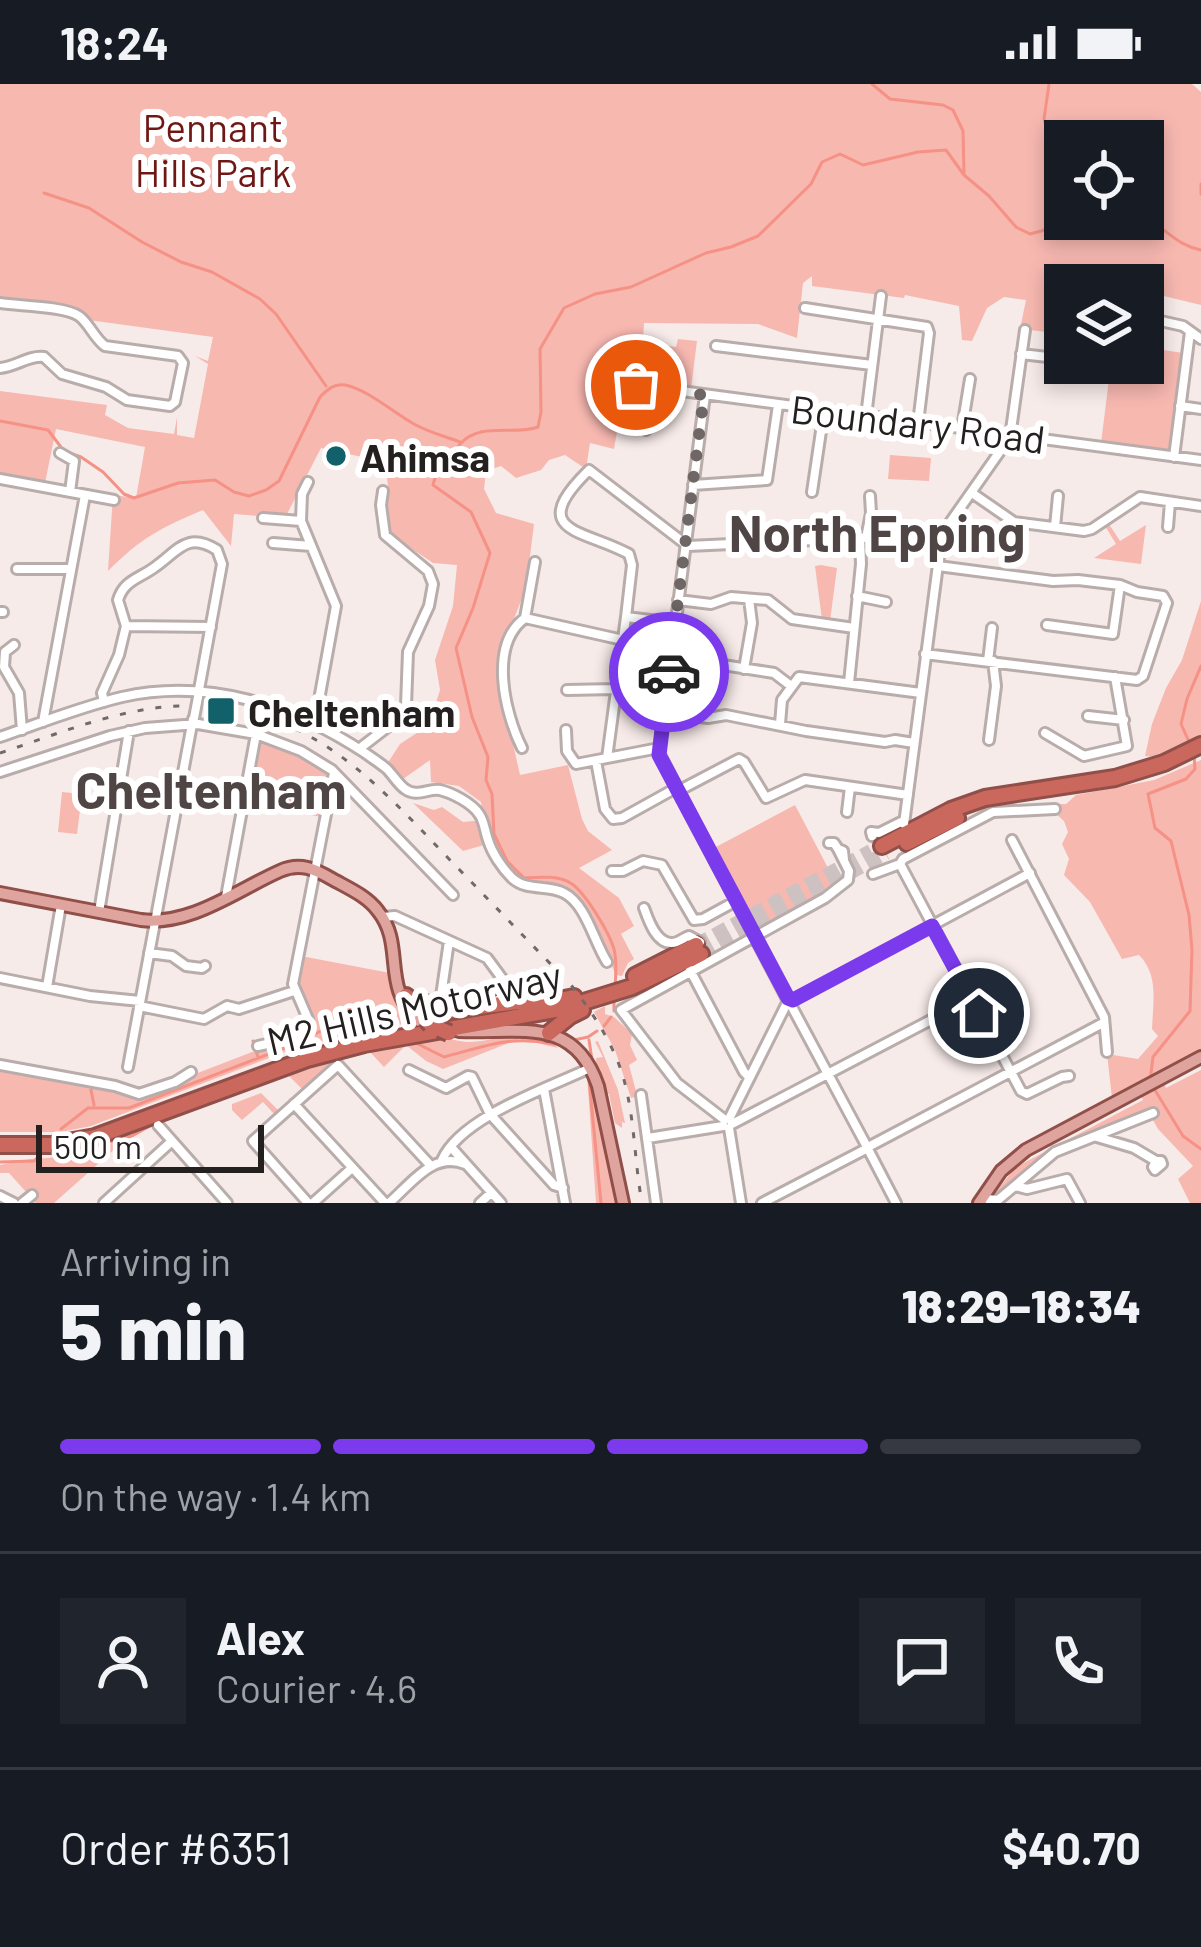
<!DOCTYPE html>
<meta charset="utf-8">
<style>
:root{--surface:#171b24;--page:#20242c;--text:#f1f3f6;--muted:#9ea1a6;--line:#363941;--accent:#7c3aed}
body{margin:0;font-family:Barlow,sans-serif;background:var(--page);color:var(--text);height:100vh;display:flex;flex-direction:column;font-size:45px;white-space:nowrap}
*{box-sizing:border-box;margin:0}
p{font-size:39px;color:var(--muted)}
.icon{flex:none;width:66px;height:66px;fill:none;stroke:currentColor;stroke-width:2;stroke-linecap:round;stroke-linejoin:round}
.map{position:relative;height:1119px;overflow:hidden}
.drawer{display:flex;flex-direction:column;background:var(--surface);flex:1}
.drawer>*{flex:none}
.tools{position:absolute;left:1044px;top:36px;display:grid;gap:24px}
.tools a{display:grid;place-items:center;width:120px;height:120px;border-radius:0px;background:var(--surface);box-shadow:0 6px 18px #0003;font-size:60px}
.scale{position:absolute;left:36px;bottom:30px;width:228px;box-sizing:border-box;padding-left:12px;border:6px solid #24201f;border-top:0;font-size:33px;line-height:42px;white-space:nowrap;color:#24201f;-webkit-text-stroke:9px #fff;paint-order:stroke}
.pin{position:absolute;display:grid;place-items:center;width:102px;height:102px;color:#fff;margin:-51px;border:6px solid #fff;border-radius:50%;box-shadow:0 3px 12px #0007}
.courier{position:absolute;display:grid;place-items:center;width:120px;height:120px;margin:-60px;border:9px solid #7c3aed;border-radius:50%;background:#fff;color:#222;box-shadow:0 3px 15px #0007}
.summary em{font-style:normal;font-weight:800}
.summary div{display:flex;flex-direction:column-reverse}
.summary{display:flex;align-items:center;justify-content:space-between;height:204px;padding:0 60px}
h1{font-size:78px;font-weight:800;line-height:90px}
.bar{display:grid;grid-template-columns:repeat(4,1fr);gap:18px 12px;align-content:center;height:144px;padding:0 60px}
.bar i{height:15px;border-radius:9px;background:var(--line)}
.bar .on{background:var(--accent)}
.bar p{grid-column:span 4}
.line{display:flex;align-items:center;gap:30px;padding:0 60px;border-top:3px solid var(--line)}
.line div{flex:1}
.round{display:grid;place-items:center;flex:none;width:126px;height:126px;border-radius:0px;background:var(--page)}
.status{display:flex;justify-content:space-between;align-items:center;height:84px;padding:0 60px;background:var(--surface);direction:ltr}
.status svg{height:33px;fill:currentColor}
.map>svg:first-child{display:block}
.green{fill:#f7b8b0;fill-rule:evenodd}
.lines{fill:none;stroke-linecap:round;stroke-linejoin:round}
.stream{stroke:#f59185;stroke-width:3}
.highway-tunnel{stroke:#cdc2c1;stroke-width:14;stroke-dasharray:14 7;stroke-linecap:butt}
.minor-casing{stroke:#b9adab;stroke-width:14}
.major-casing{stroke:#904f48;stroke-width:16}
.highway-casing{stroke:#904f48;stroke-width:20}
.minor{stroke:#fff;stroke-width:8}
.major{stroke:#dfa49e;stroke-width:10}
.highway{stroke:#ca685e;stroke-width:14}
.rail{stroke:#716a68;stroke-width:3;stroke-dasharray:6 12;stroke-linecap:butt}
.minor-bridge-casing{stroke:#b9adab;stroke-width:14;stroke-linecap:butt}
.highway-bridge-casing{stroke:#904f48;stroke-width:20;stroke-linecap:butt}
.minor-bridge{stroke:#fff;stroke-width:8}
.highway-bridge{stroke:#ca685e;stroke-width:14}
.done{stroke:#6e6766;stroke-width:12;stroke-dasharray:0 21.6}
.route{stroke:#7c3aed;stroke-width:15}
.poi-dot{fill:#12616a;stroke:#fff;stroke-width:4.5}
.labels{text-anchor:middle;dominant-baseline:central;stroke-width:12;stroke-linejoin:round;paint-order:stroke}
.park-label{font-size:39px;fill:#6f1714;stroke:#fff}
.street-label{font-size:39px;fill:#24201f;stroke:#fff}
.poi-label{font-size:39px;font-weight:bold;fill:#24201f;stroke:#fff;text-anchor:start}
.district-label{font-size:51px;font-weight:bold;fill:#4f4544;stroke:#fff}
</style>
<div class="status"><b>18:24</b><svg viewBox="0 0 49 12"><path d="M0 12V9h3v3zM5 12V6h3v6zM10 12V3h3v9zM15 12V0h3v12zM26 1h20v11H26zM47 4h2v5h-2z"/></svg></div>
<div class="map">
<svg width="1201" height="1119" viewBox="0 0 1201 1119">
<rect width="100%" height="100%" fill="#f7ebe9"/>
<path class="green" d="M 0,0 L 1192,0 L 1201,8 L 1201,221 L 1143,207 L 1143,201 L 1065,201 L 1065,250 L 1020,245 L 1026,216 L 1004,213 L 987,224 L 972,257 L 962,256 L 959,222 L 905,211 L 904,214 L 812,202 L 812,192 L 803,199 L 797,254 L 758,240 L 644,239 L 642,276 L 645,259 L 676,263 L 678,255 L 697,257 L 691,305 L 641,298 L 625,302 L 614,365 L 590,359 L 586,385 L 565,371 L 549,376 L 541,386 L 516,394 L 501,382 L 486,387 L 484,405 L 496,429 L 534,440 L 526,504 L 506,555 L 498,593 L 520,691 L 568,681 L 582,735 L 588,747 L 612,766 L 579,784 L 619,814 L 634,842 L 621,850 L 634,875 L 628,879 L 622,892 L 616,891 L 590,833 L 566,804 C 550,801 527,802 515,791 C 503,781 498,770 484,761 L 463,767 L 413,719 L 434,726 L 442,723 L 463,738 L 483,736 L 481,718 L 459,702 L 431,698 L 430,676 L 403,695 L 387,680 L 400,660 L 429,641 L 440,606 L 435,576 L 453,522 L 457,481 L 433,479 L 393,452 L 383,430 L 388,402 L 385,378 L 321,364 L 285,434 L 234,430 L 231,462 L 203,426 C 160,444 141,454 108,487 L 113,411 L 136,414 L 145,363 L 56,345 L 45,399 L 0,393 L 0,307 L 107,321 L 105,331 L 128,344 L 174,350 L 177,333 L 177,351 L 194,354 L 208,280 L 195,272 L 208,277 L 213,253 L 0,224 ZM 1065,57 L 1143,57 L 1143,135 L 1065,135 Z
M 1143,263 L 1183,269 L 1171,365 L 1168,367 L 1101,359 L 1111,279 L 1143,279 Z
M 890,371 L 931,374 L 929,397 L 888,395 Z
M 1109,440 L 1120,457 L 1146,441 L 1141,480 L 1094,474 L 1116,460 L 1105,442 Z
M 821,481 L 837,484 L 830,537 L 822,536 L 815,482 Z
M 1201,517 L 1201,656 L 1164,674 L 1145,672 L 1152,640 L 1166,604 L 1182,576 Z
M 260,656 L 288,667 L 328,689 L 321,733 L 276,724 L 278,704 L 252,699 Z
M 1201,676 L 1201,968 L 1161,988 L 1166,1004 L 1201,986 L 1201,1119 L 1190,1119 L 1178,1095 L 1193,1082 L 1158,1045 L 1148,1027 L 1050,1067 L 999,1110 L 995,1109 L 1016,1083 L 1143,1016 L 1137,1002 L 1112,1014 L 1107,970 L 1138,975 L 1158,952 L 1152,945 C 1153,918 1159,891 1139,871 L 1122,875 L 1090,818 L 1064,791 L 1069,775 L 1062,760 L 1068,748 L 1064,737 L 1056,730 L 1056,720 L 1066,720 L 1076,711 L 1154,696 Z
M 62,708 L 82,710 L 77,750 L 58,748 Z
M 795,721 L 838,803 L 756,845 L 714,764 Z
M 301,872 L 390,889 L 392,901 L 416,938 L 358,947 L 295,964 L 91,1042 L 61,1048 L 0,1048 L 0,981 L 138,1012 L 296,951 L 306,943 L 307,934 L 295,904 Z
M 605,922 L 605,930 L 614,933 L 632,950 L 630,961 L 637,976 L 629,981 L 636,1007 L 635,1013 L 631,1014 L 615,966 L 594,928 Z
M 438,951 C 448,954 458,958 469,958 C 497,958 536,938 558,964 L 519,955 L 443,985 L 426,977 L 406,961 L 384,983 L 369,967 L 377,963 Z
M 598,957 L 618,1006 L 625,1039 L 622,1038 L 622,1044 L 615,1039 L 609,1010 L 605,1010 L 597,989 L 596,974 L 603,973 L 595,958 Z
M 332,975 L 333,980 L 303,1006 L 284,987 Z
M 587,990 L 593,1001 L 618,1119 L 596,1119 Z
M 261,1009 L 279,1027 L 275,1031 L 263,1018 L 242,1036 L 232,1026 L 232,1020 Z
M 125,1056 L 54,1119 L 36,1119 L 9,1089 L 0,1089 L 0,1081 L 30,1075 L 49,1074 Z"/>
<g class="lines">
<path class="stream" d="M 872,0 L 890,15 L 943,21 L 953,26 L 963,47 L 964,89
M 1049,0 L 1044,35 L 1058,83
M 1201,100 L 1201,110
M 44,109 L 89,124 L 142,158 L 181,178 L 212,188 L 260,215 L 276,230 L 326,302
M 1143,134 C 1168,144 1173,160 1201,166
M 0,337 L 48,346 L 64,367 L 81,373 L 103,388 L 124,410 L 134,414 L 178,399 L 215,396 L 234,408 L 249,412 L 266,406 L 279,397 L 320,313 C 327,306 334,299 345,301 C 367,305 394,329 414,340 C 428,348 444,352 460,358
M 1191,662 L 1181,640 L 1187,615 L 1201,582
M 1194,671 L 1195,685 L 1186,695 L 1148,710 L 1155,744 L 1171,757 L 1189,831 L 1192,866 L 1190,927 L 1153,973 L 1150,998 L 1183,1052 L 1201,1065
M 615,903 C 616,891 617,877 614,865 C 609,848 586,810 572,800 C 559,791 539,793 524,794 L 507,777 L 494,750 L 492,710 L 486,696 L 488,673 L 472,633 L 456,564 L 473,524 L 490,469 L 471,428 L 433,401 C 436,388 440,386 449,377 C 454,372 456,365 460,360 C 481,337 514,352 538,343 L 541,328 L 540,265 L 564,224 L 595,210 L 631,203 L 706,169 L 731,163 L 758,152 L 811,100 L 822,78 L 840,70 L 863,81 L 918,68 L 946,66 L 964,91 L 989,112 L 1016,143 L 1030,150 L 1045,146 C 1049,126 1044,105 1065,94
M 614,927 L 614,913
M 604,942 L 611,933
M 574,956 L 588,953 L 597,947
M 589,956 L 592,976
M 253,957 L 258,973
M 412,957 L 444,973 C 486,962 510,951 554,960
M 589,995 L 601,1119
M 91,1006 L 94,1021
M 61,1045 L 88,1024 L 129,1024 L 300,958 L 332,941 L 347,938 L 390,939
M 102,1060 L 132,1052 L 148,1043
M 0,1078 L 34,1077 L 43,1068"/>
<path class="highway-tunnel" d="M 696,861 L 871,767
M 701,870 L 886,769"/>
<defs>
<path id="minor" d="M 0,219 C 19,222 64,222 79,232 C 89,239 94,254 105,262 L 178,272 L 183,279 L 175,318 L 170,322 L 127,316 L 106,303 L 62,290 L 44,273 C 29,271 15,283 0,284
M 805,224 L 927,243 L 929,249 L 918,339
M 1143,233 L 1183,242 L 1201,255
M 716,262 L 872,281
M 1021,270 L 1065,275
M 1092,279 L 1100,280
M 636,301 L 1201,376
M 705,311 L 659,669 L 787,915
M 1180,322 L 1201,325
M 866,332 L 881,212
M 962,344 L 970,295
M 646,346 L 648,323 L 657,305
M 60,369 L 74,377 L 70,408
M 1174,373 L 1190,248
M 0,395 L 114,416
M 308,398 L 302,410 L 301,437 L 336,522 L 315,638
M 693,401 L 767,396 L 778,321
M 812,408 L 824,327
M 972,409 L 1014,438 L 1084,447 L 1092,445 L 1140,413 L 1201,422
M 263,434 L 301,437
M 1055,443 L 1058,412
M 1168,443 L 1170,418
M 866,454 L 871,429 L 870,412
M 273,459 L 311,462
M 17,485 L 70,485
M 857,512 L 886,518
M 678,516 L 711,520 L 731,513 L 768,516 L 792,535 L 854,544
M 0,528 L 3,528
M 626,533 L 632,481 L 629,470 C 583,445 525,449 589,386 L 688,462 L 942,450 L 1010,353 L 1025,246
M 525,534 L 535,478
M 1047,541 L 1113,550 L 1120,501
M 126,542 L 118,516 C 124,496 139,495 155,483 C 178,467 187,447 217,466 L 222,480 L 198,611
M 14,561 L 5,568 L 4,583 L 19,609 L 22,646
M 925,570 L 1137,596 L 1143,592 L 1167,519 L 1163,512 L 1137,508 L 1120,501 L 1078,496 L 1053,497 L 938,482
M 988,577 L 992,544
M 723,581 L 774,589 L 791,602
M 744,585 L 752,539 L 749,515
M 849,599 L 861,480 L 860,454
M 567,606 L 616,605
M 104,618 L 102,609 L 119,571 L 126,542 L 211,543
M 663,628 L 708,634 L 726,631 L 806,647 L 885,658 L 895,656 L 914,659
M 1088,632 L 1124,636
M 43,638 L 85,411
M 780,640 L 782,616 L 799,593 L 921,609
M 566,646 L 567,667 L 576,680 L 659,664
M 1045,649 L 1084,672 L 1127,662 L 1115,593
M 0,653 C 40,639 80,623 122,613 C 208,594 293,621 365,669 C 372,674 380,679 387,685 C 393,691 398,700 405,705 C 417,714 428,704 440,706 C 452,709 472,719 479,730 C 484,736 485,748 488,756 C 492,769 502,784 512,794 C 527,808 548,800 564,809 C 586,820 594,858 607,878
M 989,656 L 996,602 L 993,577
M 522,664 C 505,630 488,561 525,534 L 623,556
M 359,665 L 390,641 L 406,622 L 408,568 L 429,522 L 433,500 L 428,487 L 385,451 L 381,421 L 383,407
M 607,674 L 626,533 L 675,539
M 596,677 L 605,725 L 613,735 L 622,734 L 676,704
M 0,688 L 110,652 L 145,644 L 198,640 L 256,650 L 301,667 L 332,686 L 453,811
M 678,707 L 739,675 L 744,678 L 766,714 L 805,696 L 908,711
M 847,728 L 850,703
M 904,740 L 942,450
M 872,752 L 871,748 L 879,749 L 903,737
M 1012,756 L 1104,933 L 1107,968
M 829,759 L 834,759 L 838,765
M 900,780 L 1021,1007 L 1027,1010 L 1062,993 L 1069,992
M 612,787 L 623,787 L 643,777 L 662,781 L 694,836 L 703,835 L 736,817
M 873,790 L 900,780 L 903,775 L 993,728 L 1055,725
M 226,813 L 256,650
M 644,824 C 648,835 656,860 672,859 C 678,859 683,854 689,852 L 700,858
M 99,828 L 129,647
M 382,833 L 395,832 L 487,874 L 512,908 L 498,916
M 149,869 L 172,872 L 186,882 L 202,884 L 205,882
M 690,886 L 744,988 L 749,993
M 0,894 L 90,912 L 140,917
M 47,903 L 61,821
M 418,914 L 440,919 L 476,917
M 793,916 L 1030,789
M 440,919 L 449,857
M 791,921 L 866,1061
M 139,922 L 204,935 L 227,922 L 239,925 L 294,907
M 258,962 L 271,959 L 308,935 L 293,900 L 334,689
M 0,981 L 115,1002 L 139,1010 L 175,998 L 191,988
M 128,983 L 193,635
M 409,986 L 446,1004 L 468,992 L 472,993 L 490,1030 L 554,1101 L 563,1104
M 544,1005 L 565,1119
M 641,1011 L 656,1119
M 294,1020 L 385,1119
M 729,1035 L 786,921
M 725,1036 L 677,999 L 621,926 L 825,814 L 848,796 L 849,787 L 838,765 L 843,767 L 844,776
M 732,1040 L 971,915
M 158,1041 L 227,1119
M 729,1044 L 741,1119
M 1097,1053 L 1134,1064 L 1156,1077 L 1153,1083 L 1155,1086 L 1162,1080 L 1161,1077 L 1156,1077
M 648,1054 L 723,1042
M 870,1062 L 1103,939
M 451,1063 L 501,1119
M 869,1067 L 896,1119
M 442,1076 C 461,1033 548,1004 590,984
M 1015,1102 L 1027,1105 L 1067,1095 L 1080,1119
M 0,1112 L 14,1119
M 987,1115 L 998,1116 L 1055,1068 L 1153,1029
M 22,1119 L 32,1111
M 104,1119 L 172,1057
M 308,1119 L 253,1057 L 338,981 L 431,1082
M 313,1119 L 352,1084
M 389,1119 C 411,1100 433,1067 465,1080
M 480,1119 L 491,1109
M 762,1119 L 864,1066"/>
<path id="major" d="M 0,809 L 141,836 C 191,842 237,806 280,787 C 300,778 315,785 332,795 C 348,804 367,812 378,827 C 406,862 380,902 419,937
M 459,947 C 517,950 574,930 598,1002 L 623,1119
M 979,1119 L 1001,1087 L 1026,1066 L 1201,973"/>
<path id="highway" d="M 907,759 L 957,734
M 882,762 L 951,726 L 985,714 L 1115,694 L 1164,679 L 1201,661
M 635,892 L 696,861
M 406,912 L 422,925 L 438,926
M 526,923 L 574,913
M 426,935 L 433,929 L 532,916
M 549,949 L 570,932 L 582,926
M 0,1061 L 51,1061 L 95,1053 L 307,975 L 364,960 L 561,925 L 632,903 L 701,870"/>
</defs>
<use href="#minor" class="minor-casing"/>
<use href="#major" class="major-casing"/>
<use href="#highway" class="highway-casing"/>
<use href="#minor" class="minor"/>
<use href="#major" class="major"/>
<use href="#highway" class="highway"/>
<path class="rail" d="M 0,669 C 58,650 116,625 178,622 C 304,617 370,692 449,775 C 490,817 530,859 571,901 C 592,928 611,956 622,989 C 635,1031 634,1076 642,1119"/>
<defs>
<path id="minor-bridge" d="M 194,634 L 198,613"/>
<path id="highway-bridge" d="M 426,935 L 431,941
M 440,945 L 449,949"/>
</defs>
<use href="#minor-bridge" class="minor-bridge-casing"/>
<use href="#highway-bridge" class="highway-bridge-casing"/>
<use href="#minor-bridge" class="minor-bridge"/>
<use href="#highway-bridge" class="highway-bridge"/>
</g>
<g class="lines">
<path class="done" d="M 636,301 L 704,311 L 669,588"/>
<path class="route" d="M 669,588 L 659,671 L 788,914 L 793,916 L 932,842 L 979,929"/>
</g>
<g class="poi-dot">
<circle cx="336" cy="372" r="12"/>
<rect x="206" y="612" width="30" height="30" rx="6"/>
</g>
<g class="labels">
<g class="park-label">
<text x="213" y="42">Pennant<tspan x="213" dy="45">Hills Park</tspan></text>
</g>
<g class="street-label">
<text transform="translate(918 339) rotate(7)">Boundary Road</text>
<text transform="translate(414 923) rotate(-13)">M2 Hills Motorway</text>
</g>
<g class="poi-label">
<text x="360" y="372">Ahimsa</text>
<text x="248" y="627">Cheltenham</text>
</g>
<g class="district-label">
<text x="877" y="447">North Epping</text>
<text x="211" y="704">Cheltenham</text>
</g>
</g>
</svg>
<div class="tools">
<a><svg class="icon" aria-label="locate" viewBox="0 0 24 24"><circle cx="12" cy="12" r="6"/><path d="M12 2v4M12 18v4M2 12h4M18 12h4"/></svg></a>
<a><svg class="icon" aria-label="layers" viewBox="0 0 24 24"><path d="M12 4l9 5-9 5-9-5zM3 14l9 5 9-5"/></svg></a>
</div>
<div class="scale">500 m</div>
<div class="pin" style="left:636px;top:301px;background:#ea580c"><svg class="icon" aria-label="bag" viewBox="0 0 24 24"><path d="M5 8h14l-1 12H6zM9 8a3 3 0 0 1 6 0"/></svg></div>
<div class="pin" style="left:979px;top:929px;background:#1f2937"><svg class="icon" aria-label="home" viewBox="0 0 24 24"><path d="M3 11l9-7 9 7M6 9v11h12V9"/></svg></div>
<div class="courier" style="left:669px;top:588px"><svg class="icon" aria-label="car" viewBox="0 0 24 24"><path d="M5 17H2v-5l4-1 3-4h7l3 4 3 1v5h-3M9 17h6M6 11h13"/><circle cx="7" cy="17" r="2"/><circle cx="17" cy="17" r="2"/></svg></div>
</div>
<section class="drawer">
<div class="summary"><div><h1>5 min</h1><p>Arriving in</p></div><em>18:29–18:34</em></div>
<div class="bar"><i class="on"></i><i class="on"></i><i class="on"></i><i></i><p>On the way · 1.4 km</p></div>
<div class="line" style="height:216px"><a class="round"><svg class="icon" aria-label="person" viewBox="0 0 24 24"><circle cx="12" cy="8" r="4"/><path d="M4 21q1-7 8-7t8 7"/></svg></a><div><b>Alex</b><p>Courier · 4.6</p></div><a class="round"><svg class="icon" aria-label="chat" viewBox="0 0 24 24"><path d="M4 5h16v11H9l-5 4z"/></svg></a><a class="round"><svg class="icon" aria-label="phone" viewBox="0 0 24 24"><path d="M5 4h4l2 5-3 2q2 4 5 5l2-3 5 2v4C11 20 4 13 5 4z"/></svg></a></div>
<div class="line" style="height:156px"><div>Order #6351</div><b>$40.70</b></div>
</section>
